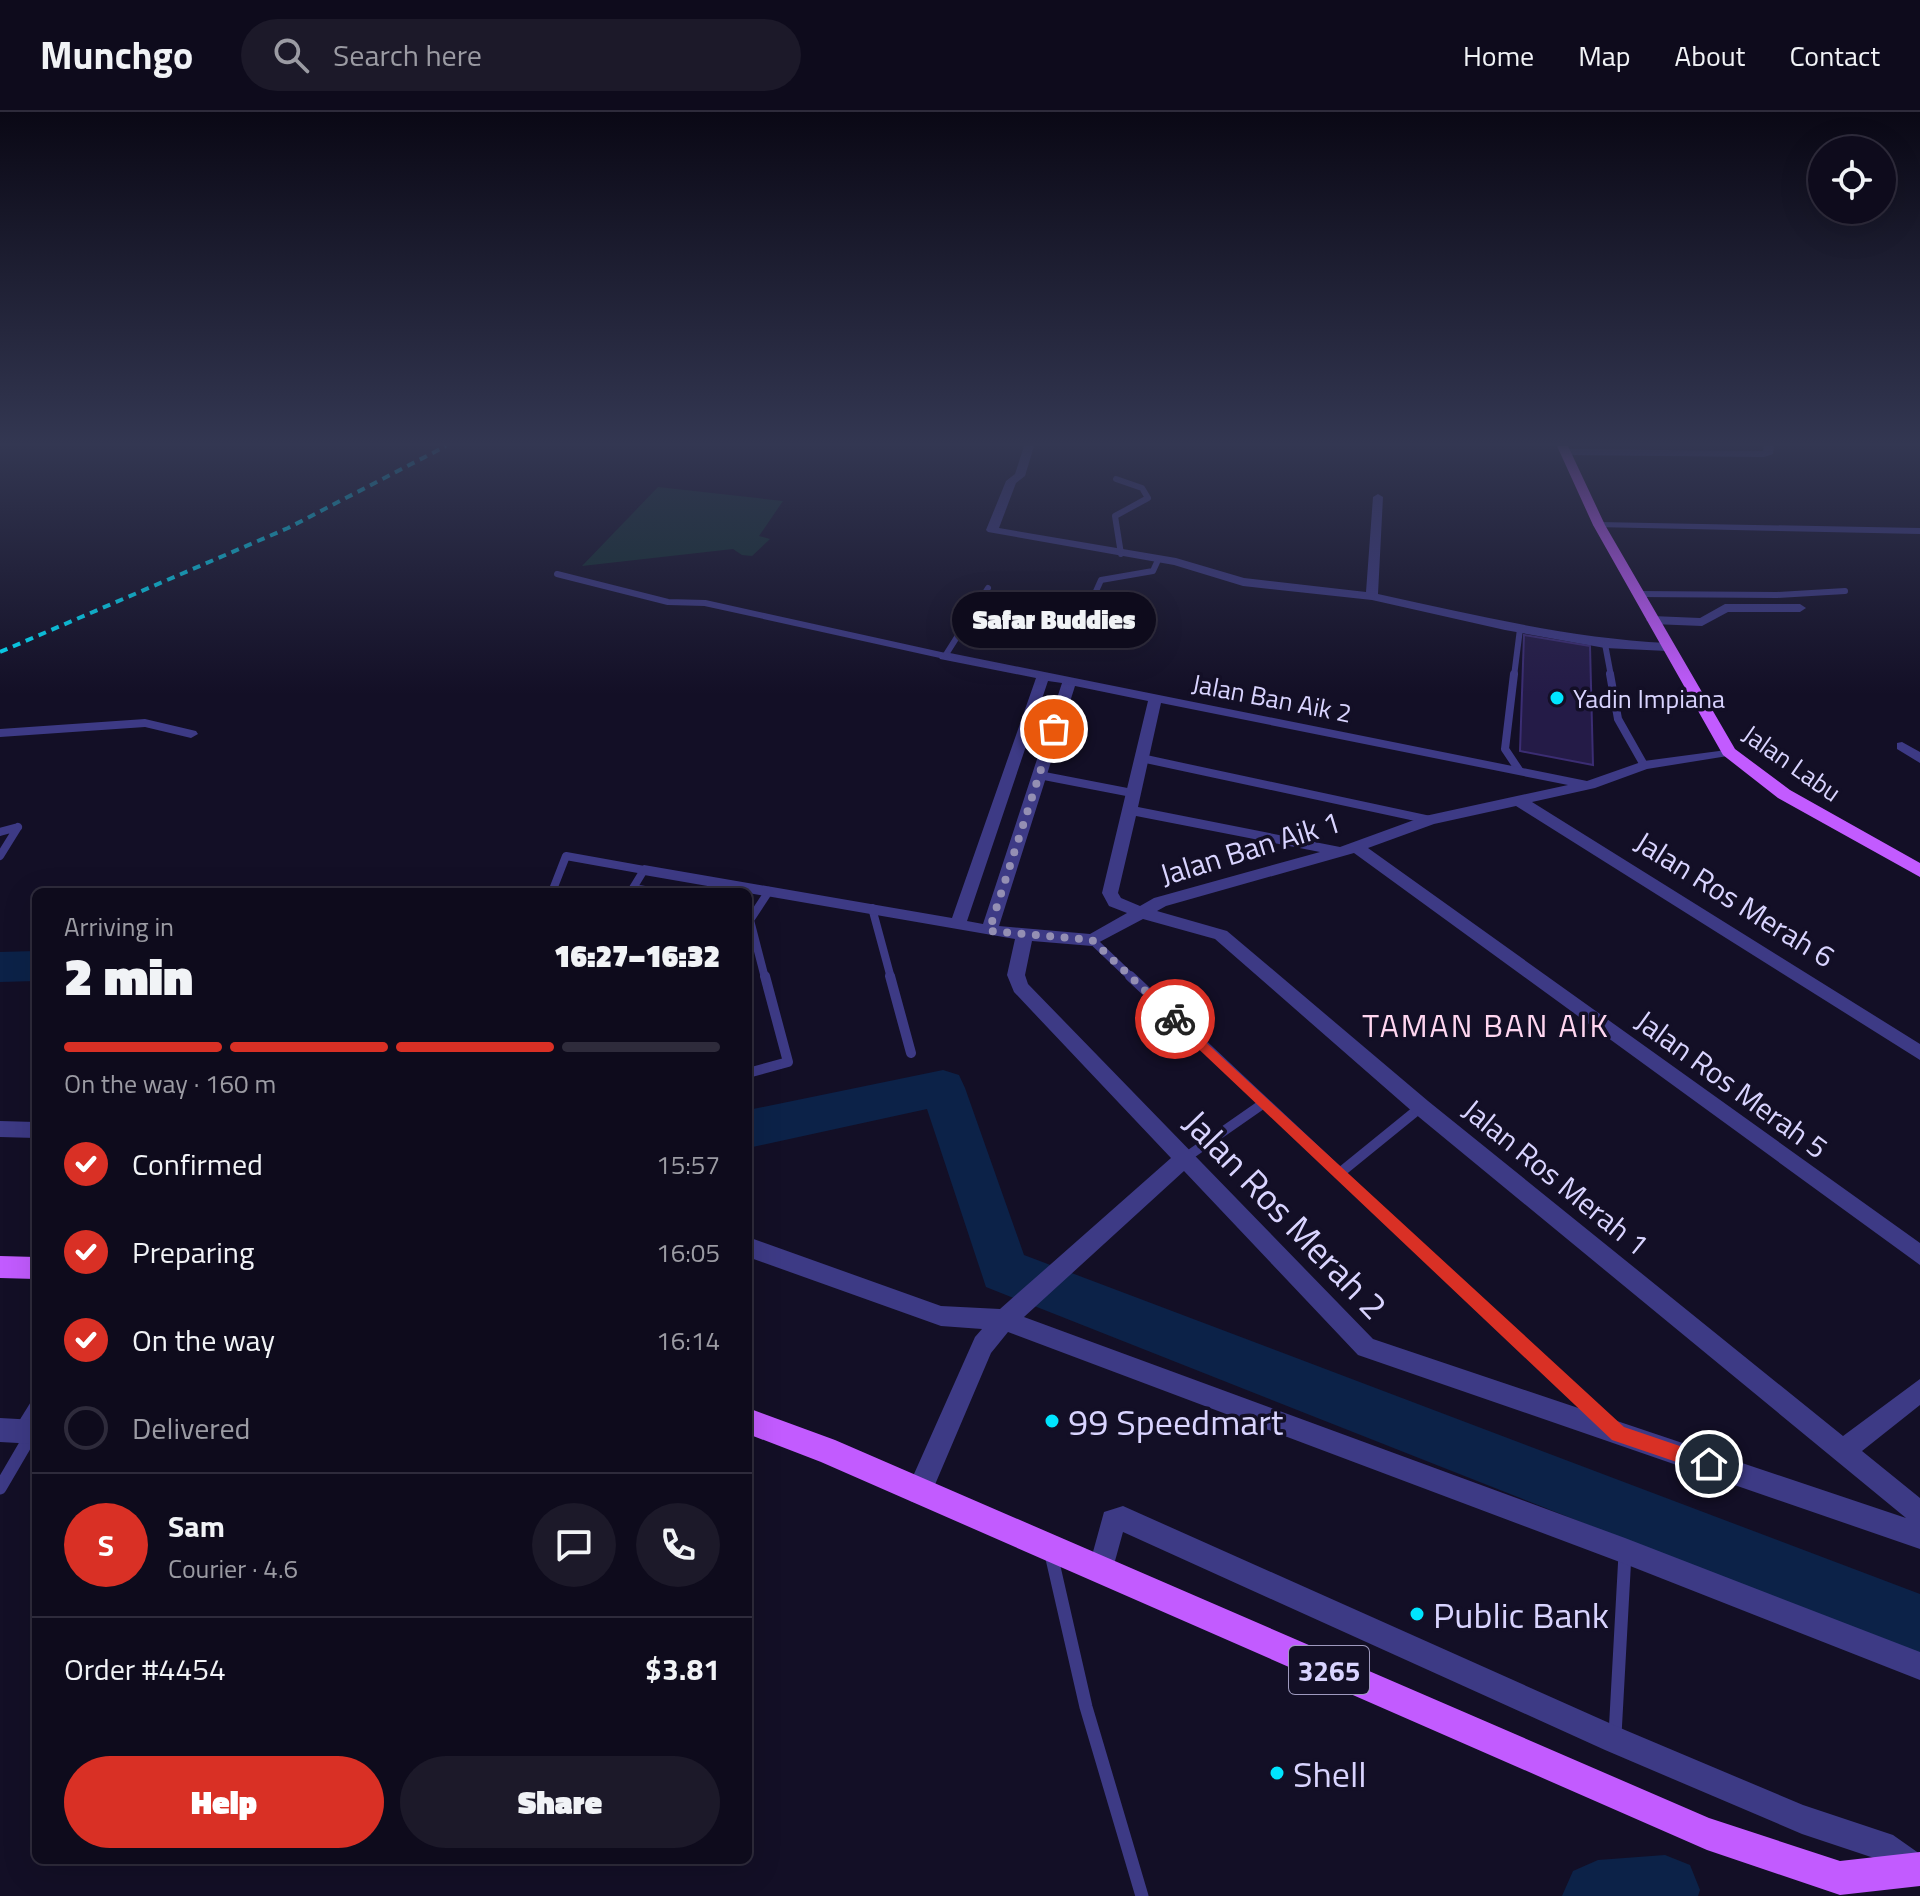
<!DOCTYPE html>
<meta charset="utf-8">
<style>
:root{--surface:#0e0b1c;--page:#1c1929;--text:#f1f3f6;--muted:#9b9ba3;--line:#2e2b3b;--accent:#d93025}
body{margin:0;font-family:"Titillium Web",sans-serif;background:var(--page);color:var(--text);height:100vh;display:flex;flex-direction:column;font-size:30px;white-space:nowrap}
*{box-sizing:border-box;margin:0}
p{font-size:26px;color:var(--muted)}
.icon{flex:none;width:44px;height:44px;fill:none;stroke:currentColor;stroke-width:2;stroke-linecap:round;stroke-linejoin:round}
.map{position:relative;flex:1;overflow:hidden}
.panel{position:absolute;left:32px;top:776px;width:720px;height:976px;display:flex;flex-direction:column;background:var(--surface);border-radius:12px;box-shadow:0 8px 32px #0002,0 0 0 2px var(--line)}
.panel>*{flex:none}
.tools{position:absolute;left:1808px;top:24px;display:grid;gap:16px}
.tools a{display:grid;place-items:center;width:88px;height:88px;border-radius:50%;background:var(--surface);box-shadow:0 8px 32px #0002,0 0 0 2px var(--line);font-size:40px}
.pin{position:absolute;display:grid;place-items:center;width:68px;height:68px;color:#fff;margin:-34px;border:4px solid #fff;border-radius:50%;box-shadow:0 2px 8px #0007}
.courier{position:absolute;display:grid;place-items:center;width:80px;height:80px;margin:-40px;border:6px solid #d93025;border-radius:50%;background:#fff;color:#222;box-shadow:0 2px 10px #0007}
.bubble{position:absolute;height:56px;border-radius:28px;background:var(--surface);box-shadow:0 8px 32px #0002,0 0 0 2px var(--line);font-size:26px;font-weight:800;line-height:56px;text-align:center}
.head em{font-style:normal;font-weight:800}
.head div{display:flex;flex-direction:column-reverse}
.head{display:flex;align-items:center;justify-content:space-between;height:136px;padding:0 32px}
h1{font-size:52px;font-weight:800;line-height:60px}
.bar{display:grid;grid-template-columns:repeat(4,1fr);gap:12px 8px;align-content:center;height:96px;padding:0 32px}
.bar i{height:10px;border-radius:6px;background:var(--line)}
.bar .current{background:var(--accent)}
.bar p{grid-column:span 4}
.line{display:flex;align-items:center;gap:20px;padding:0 32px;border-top:2px solid var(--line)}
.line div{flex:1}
.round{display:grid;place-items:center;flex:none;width:84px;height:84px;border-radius:42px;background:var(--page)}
ol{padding:0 32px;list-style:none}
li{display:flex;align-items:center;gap:24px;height:88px}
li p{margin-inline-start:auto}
li .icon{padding:8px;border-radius:50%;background:var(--accent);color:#fff;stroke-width:4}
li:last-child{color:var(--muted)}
li i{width:44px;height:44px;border:4px solid var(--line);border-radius:50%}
.primary-button{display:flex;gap:16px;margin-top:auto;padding:16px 32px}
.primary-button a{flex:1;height:92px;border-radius:48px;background:var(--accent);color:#fff;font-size:32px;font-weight:800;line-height:92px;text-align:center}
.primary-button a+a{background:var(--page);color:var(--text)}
header{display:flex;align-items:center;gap:48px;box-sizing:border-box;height:112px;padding:0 40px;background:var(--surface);border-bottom:2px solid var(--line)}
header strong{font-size:38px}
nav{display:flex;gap:44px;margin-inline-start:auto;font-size:28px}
.search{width:560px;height:72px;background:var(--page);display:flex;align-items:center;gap:20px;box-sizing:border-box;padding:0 28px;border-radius:44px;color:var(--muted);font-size:30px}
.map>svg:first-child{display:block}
.green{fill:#12302f}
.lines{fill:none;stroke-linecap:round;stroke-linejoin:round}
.river{fill:#0c2248;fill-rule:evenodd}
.building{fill:#241b47;stroke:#3b2d73;stroke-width:2}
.lane-far3{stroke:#3d3a85;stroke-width:6}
.lane-far2{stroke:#3d3a85;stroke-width:8}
.lane-far1{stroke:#3d3a85;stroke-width:10}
.lane{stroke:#3d3a85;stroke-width:13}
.street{fill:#3d3a85;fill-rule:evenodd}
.primary{fill:#c25bff;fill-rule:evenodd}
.rail{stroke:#00e5ff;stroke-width:4;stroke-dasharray:8 6;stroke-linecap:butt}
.route{fill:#d93025}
.done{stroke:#948fb3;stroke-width:8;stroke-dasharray:0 14.4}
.poi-dot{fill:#00e5ff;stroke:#130f26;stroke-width:3}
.labels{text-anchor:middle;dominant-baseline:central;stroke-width:7;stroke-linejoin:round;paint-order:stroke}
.far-street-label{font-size:26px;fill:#d9d4ff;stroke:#130f26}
.far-poi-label{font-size:26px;fill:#d9d4ff;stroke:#130f26;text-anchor:start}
.shield{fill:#130f26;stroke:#9e99be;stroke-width:2}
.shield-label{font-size:28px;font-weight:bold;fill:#d9d4ff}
.street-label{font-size:30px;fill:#d9d4ff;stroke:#130f26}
.neighbourhood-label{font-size:32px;letter-spacing:2px;fill:#ffd6f0;stroke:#130f26}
.near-street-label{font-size:36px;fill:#d9d4ff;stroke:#130f26}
.near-poi-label{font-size:36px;fill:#d9d4ff;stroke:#130f26;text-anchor:start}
</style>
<header>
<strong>Munchgo</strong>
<div class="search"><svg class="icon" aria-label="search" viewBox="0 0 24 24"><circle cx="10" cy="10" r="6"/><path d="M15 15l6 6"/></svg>Search here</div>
<nav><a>Home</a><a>Map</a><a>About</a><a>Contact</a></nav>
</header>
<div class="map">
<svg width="1920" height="1784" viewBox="0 0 1920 1784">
<rect width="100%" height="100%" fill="#130f26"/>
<path class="green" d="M 658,375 L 783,389 L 759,424 L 770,427 L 752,444 L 742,443 L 733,437 L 582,454 Z"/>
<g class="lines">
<path class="river" d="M 36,839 L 36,869 L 0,870 L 0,840 Z
M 943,958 L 959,963 L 965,976 L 1024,1143 L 1920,1482 L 1920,1544 L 986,1175 L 927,997 L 748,1036 L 748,998 Z
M 1665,1743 L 1690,1753 L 1700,1778 L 1698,1784 L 1562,1784 L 1573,1759 L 1598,1748 Z"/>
</g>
<path class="building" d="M 1524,523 L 1590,534 L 1593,653 L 1520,639 Z"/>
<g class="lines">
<path class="lane-far3" d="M 1116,367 L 1142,376 L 1148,386 L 1115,404 L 1121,442
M 557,462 L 668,490 L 705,491 L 945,544 L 988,476
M 1637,482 L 1777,483 L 1845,479
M 1088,497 L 1101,468 L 1153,459 L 1158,448
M 1605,532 L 1611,564
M 1514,564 L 1520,517"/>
<path class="lane-far2" d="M 1514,562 L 1505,637 L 1519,658
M 1610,562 L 1618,607 L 1644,653
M 1141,646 L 1430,708
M 1039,663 L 1132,681
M 0,720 L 18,715
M 0,744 L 18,715
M 552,780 L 566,744 L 644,758 L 633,776 L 656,780
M 872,796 L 891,866
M 1092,828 L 1132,866
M 765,866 L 750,808 L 769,779"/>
<path class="lane-far1" d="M 890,864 L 911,941
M 1130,864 L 1555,1263
M 748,961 L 788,950 L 765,864
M 1185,1046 L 1264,991
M 1341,1060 L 1421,995"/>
<path class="lane" d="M 1553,1261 L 1606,1310
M 23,1315 L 36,1294
M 0,1376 L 31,1323
M 1051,1442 L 1086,1595 L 1142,1784
M 1615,1623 L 1625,1442"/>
<path class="street" d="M 1024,334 L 1034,334 L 1025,364 L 1016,371 L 999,416 L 1176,446 L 1244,466 L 1366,480 L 1373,385 L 1378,382 L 1383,385 L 1378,482 C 1475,503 1568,526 1667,531 L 1673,535 L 1667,539 L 1605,536 L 1505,518 L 1372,488 L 1243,474 L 1174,453 L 988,420 L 986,418 L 1006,369 L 1015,362 Z
M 1764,334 L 1774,334 L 1773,342 L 1764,345 L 1566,343 L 1561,340 L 1566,337 L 1763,339 Z
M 1599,410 L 1920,416 L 1920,422 L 1595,415 L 1593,413 Z
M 1725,492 L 1800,492 L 1806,496 L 1800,500 L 1728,500 L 1702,514 L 1652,512 L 1646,508 L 1652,504 L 1700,506 Z
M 945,540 L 1587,669 L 1644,649 L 1734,637 L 1734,643 L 1647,657 L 1595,676 L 1532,690 L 1920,932 L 1920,948 L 1516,694 L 1434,712 L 1368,736 L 1920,1131 L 1920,1153 L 1354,741 L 1166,794 L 1157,799 L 1227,819 L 1428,989 L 1843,1324 L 1920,1267 L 1920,1293 L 1862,1339 L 1920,1386 L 1920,1437 L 1358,1243 L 1184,1059 L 1024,1205 L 1625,1426 L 1920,1540 L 1920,1568 L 1625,1452 L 1008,1220 L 991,1241 L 928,1389 L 919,1392 L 910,1389 L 907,1380 L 910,1371 L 975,1225 L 982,1217 L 941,1214 L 748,1145 L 748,1125 L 941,1194 L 1000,1197 L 1171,1046 L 1014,880 L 1007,863 L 1015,827 L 644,763 L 636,758 L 644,753 L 952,806 L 1036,566 L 940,547 L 938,544 ZM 1048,569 L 1062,571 L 983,812 L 967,809 ZM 1075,574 L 1148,589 L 1102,781 L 1109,794 L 1127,801 L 1090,822 L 999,814 ZM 1161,591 L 1568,673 L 1425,704 L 1340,735 L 1138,695 ZM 1136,704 L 1320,740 L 1154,786 L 1140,794 L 1121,786 L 1118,781 ZM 1143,807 L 1215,827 L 1414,1001 L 1906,1406 L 1373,1227 L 1028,872 L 1025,863 L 1032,829 L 1092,834 Z
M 145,607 L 196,619 L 198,622 L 191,626 L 145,615 L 0,625 L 0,617 Z
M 1902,630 L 1920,640 L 1920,651 L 1897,637 L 1897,631 Z
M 0,1009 L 36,1010 L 36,1026 L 0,1025 Z
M 0,1306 L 36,1308 L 36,1332 L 0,1330 Z
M 1123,1394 L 1625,1618 L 1803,1693 L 1893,1723 L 1920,1742 L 1920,1769 L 1915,1771 L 1874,1746 L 1802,1722 L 1605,1638 L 1123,1420 L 1110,1467 L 1101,1471 L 1092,1467 L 1088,1458 L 1104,1400 Z"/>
<path class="primary" d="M 1557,334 L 1568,334 L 1605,413 L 1735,637 L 1790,678 L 1920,751 L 1920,765 L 1778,686 L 1723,643 L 1593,413 Z
M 0,1144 L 36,1145 L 36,1167 L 0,1166 Z
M 748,1296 L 835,1328 L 1709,1706 L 1840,1749 L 1920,1740 L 1920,1774 L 1840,1783 L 1707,1738 L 821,1350 L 748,1322 Z"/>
<path class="rail" d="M 0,540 L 288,416 L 446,334"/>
</g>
<linearGradient id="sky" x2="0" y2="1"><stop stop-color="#0a0815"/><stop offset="0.57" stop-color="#333752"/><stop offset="1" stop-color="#333752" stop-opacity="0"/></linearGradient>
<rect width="1920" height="583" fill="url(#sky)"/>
<path class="route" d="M 1175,902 L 1624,1315 L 1715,1346 L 1715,1358 L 1709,1361 L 1612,1328 L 1170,910 L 1168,907 Z"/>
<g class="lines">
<path class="done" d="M 1054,617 L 989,819 L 1092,828 L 1175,907"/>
</g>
<g class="poi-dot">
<circle cx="1557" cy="586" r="8"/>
<circle cx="1052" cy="1309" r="8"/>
<circle cx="1417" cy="1502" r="8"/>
<circle cx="1277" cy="1661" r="8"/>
</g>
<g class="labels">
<g class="far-street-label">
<text transform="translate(1272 586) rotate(11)">Jalan Ban Aik 2</text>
<text transform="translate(1792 651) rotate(35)">Jalan Labu</text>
</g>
<g class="far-poi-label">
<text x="1573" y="586">Yadin Impiana</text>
</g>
<rect class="shield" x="1289" y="1534" width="80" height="48" rx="6"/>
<g class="shield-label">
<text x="1329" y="1558">3265</text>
</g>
<g class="street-label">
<text transform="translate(1250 736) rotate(-17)">Jalan Ban Aik 1</text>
<text transform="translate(1735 787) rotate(32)">Jalan Ros Merah 6</text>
<text transform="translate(1732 972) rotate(36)">Jalan Ros Merah 5</text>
<text transform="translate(1556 1065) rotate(39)">Jalan Ros Merah 1</text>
</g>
<g class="neighbourhood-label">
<text x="1486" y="913">TAMAN BAN AIK</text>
</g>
<g class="near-street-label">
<text transform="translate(1286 1102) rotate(46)">Jalan Ros Merah 2</text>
</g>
<g class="near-poi-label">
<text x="1068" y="1309">99 Speedmart</text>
<text x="1433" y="1502">Public Bank</text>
<text x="1293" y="1661">Shell</text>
</g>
</g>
</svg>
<div class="tools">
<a><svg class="icon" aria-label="locate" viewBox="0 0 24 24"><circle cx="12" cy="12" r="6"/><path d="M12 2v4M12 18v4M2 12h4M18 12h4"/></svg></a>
</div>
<div class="pin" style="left:1054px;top:617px;background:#ea580c"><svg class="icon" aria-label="bag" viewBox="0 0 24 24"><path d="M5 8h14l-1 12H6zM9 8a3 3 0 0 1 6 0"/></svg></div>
<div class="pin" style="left:1709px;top:1352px;background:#1f2937"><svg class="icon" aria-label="home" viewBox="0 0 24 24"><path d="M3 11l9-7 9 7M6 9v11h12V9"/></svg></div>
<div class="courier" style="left:1175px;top:907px"><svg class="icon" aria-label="bike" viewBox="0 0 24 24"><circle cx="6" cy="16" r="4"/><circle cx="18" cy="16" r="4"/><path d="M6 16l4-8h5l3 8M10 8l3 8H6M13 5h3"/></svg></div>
<div class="bubble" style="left:952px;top:480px;width:204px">Safar Buddies</div>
<section class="panel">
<div class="head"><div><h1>2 min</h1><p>Arriving in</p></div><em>16:27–16:32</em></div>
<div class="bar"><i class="current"></i><i class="current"></i><i class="current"></i><i></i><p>On the way · 160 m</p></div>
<ol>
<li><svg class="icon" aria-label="check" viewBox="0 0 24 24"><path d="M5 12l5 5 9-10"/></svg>Confirmed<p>15:57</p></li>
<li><svg class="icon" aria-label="check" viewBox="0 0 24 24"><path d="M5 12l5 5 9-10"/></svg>Preparing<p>16:05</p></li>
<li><svg class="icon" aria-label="check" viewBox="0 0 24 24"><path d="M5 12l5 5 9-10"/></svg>On the way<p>16:14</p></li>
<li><i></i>Delivered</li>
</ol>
<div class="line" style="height:144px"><b class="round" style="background:var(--accent);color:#fff">S</b><div><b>Sam</b><p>Courier · 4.6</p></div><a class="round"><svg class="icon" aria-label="chat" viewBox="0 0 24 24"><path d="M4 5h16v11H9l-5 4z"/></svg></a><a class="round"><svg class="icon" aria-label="phone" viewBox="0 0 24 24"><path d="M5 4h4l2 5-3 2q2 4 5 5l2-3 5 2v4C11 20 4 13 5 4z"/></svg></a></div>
<div class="line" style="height:104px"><div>Order #4454</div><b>$3.81</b></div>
<div class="primary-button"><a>Help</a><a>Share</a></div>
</section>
</div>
